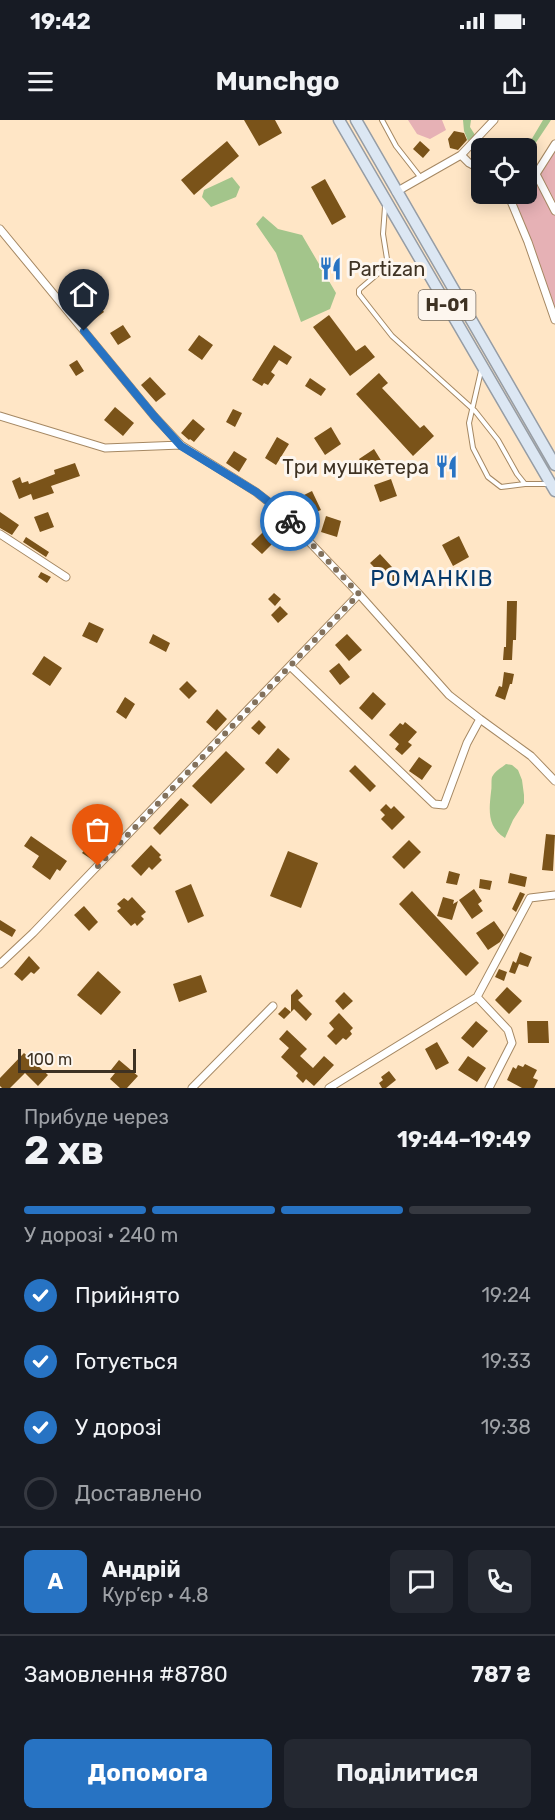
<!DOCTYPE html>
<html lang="uk">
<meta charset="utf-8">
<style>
:root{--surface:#171b24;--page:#242831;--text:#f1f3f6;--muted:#9ea1a6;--line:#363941;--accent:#2773c3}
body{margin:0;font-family:Rubik,sans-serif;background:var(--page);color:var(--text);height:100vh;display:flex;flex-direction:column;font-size:22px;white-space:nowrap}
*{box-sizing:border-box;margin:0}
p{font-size:20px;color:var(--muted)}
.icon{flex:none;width:33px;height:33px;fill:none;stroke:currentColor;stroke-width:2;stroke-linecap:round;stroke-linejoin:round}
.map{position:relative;height:968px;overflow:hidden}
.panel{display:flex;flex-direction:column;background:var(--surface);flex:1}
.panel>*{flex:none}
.buttons{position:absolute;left:471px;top:18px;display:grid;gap:12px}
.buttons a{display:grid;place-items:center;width:66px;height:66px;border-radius:9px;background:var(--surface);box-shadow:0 3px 15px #0003;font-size:30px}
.scale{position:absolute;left:18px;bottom:15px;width:118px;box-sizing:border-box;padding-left:6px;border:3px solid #3e3223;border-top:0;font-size:16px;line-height:21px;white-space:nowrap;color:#3e3223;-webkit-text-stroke:4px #fdf6ee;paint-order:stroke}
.pin{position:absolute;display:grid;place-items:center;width:51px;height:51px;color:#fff;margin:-62px -26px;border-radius:50% 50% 50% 0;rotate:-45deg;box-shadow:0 0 6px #0007}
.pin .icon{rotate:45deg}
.courier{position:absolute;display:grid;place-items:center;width:60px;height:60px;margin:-30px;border:4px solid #2773c3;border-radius:50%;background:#fff;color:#222;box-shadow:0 2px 8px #0007}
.summary em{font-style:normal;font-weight:700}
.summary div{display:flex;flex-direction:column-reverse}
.summary{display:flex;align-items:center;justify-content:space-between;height:102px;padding:0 24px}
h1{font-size:39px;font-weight:700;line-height:45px}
.bar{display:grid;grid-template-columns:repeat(4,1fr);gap:9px 6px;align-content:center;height:72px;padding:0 24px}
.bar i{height:8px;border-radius:4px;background:var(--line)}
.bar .current{background:var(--accent)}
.bar p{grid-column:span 4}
.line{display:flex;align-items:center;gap:15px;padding:0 24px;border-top:2px solid var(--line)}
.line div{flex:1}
.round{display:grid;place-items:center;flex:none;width:63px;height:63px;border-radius:9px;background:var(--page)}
ol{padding:0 24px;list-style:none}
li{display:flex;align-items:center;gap:18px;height:66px}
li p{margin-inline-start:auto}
li .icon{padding:6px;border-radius:50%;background:var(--accent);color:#fff;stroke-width:4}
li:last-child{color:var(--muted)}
li i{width:33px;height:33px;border:3px solid var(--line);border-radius:50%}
.button{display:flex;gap:12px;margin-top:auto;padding:12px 24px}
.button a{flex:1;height:69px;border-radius:9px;background:var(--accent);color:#fff;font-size:24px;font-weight:700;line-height:69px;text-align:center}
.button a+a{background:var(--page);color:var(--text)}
.status{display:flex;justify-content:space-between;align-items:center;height:42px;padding:0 30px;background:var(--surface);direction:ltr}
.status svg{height:16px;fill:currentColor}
header{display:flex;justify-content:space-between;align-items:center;height:78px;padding:0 24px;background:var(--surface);font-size:27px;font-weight:700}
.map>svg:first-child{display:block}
.green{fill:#e6b1b5}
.water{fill:#a3c58b}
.building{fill:#7a5319}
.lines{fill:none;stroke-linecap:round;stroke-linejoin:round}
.lane-casing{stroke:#a58863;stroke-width:6}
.street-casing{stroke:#a58863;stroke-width:9}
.primary-casing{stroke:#969da5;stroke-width:13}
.lane{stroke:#fff;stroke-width:4}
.street{stroke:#fff;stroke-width:7}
.primary{stroke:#dce7f3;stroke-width:10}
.done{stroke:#82715c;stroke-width:6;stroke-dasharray:0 10.8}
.route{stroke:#2773c3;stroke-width:8}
.labels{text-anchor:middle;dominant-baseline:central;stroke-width:6;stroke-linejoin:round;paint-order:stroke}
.shield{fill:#fdf6ee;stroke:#776d60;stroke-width:1.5}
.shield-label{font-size:18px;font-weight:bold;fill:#3e3223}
.poi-label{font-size:20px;fill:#3e3223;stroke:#fdf6ee;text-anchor:start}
.quarter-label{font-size:22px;letter-spacing:1.5px;fill:#06396a;stroke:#fdf6ee}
</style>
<div class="status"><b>19:42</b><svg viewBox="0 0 49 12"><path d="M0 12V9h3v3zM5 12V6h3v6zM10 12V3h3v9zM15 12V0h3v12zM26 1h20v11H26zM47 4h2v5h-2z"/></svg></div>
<header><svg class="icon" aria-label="menu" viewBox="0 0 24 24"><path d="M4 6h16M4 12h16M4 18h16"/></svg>Munchgo<svg class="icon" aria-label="share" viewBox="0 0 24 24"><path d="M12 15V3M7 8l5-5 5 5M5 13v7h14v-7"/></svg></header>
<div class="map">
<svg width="555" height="968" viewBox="0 0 555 968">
<rect width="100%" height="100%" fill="#ffe6c6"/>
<path class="green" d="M 408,0 L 442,0 L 446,10 L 430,19 L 417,14 Z
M 555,24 L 555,201 L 508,74 L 526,74 L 527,59 L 536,54 Z"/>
<path class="water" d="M 463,0 L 471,0 L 470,7 L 475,15 L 468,21 L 464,11 Z
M 543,0 L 551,0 L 527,36 L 526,28 L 525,28 L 527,27 Z
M 232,57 L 240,67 L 236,77 L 211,87 L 202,77 L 204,70 Z
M 263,96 L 278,109 L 302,115 L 336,173 L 330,189 L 301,202 L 276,133 L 256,104 Z
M 506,644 L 512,645 L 518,650 L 522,660 L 524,675 L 524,683 L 513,700 L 505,718 C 487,707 489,690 491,672 C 492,667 491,661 492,657 C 495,651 501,648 506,644 Z"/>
<path class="building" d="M 244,0 L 275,0 L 282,13 L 259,26 Z
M 454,11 L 464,13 L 467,20 L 458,30 L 450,28 L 448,19 Z
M 227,21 L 239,36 L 194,75 L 181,60 Z
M 420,21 L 430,30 L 423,38 L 413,29 Z
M 325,59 L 346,97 L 332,105 L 311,67 Z
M 99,185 L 104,192 L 92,201 L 87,194 Z
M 329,195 L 356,231 L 365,225 L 375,237 L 350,256 L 313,207 Z
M 123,205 L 131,217 L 118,225 L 110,213 Z
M 199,215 L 213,225 L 202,240 L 188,230 Z
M 274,225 L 292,237 L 287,245 L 279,240 L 271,252 L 275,255 L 268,265 L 264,263 L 262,266 L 252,260 Z
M 77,240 L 84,251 L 76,256 L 69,245 Z
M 379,253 L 388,263 L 382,268 L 420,308 L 424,305 L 434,316 L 413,336 L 356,274 Z
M 150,257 L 166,274 L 156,282 L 141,265 Z
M 310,258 L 326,269 L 321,276 L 305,266 Z
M 115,287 L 134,303 L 123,316 L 104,300 Z
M 233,289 L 242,293 L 235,307 L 226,302 Z
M 193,299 L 205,309 L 194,322 L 190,319 L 189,320 L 181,313 Z
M 331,307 L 341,324 L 325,335 L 314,318 Z
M 277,317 L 289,324 L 276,345 L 265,338 Z
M 374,329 L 382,342 L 367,352 L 359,339 Z
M 234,331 L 247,339 L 239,352 L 226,343 Z
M 75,343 L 80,356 L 51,366 L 54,373 L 33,380 L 31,374 L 19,379 L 12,361 L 20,357 L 22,363 L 28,361 L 29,364 L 55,354 L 54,350 Z
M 391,359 L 397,376 L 380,382 L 374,365 Z
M 312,371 L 321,390 L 304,397 L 296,379 Z
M 0,392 L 19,405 L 12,415 L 0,408 Z
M 48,392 L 54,407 L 40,412 L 34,397 Z
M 326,396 L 341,401 L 337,417 L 321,412 Z
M 265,410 L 276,420 L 262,434 L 251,424 Z
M 459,416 L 469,437 L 453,446 L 442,425 Z
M 26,417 L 49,432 L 46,437 L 23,422 Z
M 380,434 L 403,459 L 394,468 L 370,443 Z
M 41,452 L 51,457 L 47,463 L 38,457 Z
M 274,473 L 281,479 L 275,486 L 268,479 Z
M 507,481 L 517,481 L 516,520 L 513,520 L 512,540 L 503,540 L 504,527 L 506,527 Z
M 280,486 L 288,494 L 278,503 L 271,495 Z
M 89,502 L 104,509 L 97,523 L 82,516 Z
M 153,514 L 170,523 L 166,532 L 149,523 Z
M 347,514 L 362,530 L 349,541 L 335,525 Z
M 44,536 L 62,548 L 50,566 L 32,554 Z
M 339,543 L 350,557 L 340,565 L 329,551 Z
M 504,552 L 514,554 L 512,564 L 510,564 L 505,580 L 495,576 L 499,566 L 502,567 Z
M 187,561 L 197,571 L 189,579 L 179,569 Z
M 373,572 L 386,584 L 372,600 L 359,588 Z
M 125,577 L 135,584 L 126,599 L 116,592 Z
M 217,589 L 227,599 L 216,611 L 206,602 Z
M 259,600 L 266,607 L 259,615 L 251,608 Z
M 405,602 L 417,612 L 408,622 L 412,625 L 402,635 L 395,629 L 399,624 L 389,615 L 400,603 L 403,605 Z
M 278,628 L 290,639 L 277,654 L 265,643 Z
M 226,631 L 245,649 L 211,684 L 192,666 Z
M 419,637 L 432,646 L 422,660 L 409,651 Z
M 355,645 L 376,666 L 370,672 L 349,651 Z
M 181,678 L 189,685 L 160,715 L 153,708 Z
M 386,684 L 391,689 L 394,686 L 405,697 L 392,710 L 381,699 L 385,695 L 380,690 Z
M 546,714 L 555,715 L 553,751 L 542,750 Z
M 31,716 L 67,741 L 60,751 L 57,749 L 50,760 L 32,747 L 39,736 L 24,726 Z
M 409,720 L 421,732 L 404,749 L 392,737 Z
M 98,721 L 106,727 L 94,741 L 82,733 L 87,727 L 91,730 Z
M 151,725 L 161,735 L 159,737 L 162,740 L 152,750 L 149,747 L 141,756 L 131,746 Z
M 288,731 L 318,743 L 301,788 L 270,776 Z
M 449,751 L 460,754 L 457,765 L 446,763 Z
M 510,753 L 527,757 L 525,767 L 508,763 Z
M 480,759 L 492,761 L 490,770 L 479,768 Z
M 191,764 L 204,796 L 188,803 L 175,771 Z
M 474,769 L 482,781 L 478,784 L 483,791 L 472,799 L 459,780 Z
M 412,771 L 479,843 L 466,856 L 399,784 Z
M 520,772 L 525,774 L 516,792 L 512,789 Z
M 132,777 L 146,792 L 141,796 L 144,799 L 137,806 L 135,803 L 131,806 L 117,791 L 121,788 L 117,784 L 124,778 L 128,781 Z
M 443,777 L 454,780 L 453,784 L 458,781 L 452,800 L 437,796 Z
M 84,786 L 98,802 L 89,811 L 74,795 Z
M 0,800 L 16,810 L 12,817 L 0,810 Z
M 494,801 L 504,815 L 500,822 L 488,830 L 476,813 Z
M 520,832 L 532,837 L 528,847 L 519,844 L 515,854 L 509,852 L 513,841 L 516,843 Z
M 29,836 L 40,848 L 34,854 L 31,852 L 22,861 L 14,854 Z
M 499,849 L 507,852 L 504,861 L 495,857 Z
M 98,851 L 121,872 L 101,895 L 77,875 Z
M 201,855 L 207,872 L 179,882 L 173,864 Z
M 507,867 L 522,881 L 509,894 L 495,880 Z
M 297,869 L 303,876 L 298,880 L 312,894 L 306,901 L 294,889 L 284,899 L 278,894 L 285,887 L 291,892 L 291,875 Z
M 344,872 L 353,881 L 343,890 L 335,881 Z
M 339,893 L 353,908 L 350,911 L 352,914 L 346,920 L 343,918 L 336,925 L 327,916 L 334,909 L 329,903 Z
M 476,901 L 488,911 L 473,928 L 461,918 Z
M 527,901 L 548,901 L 549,923 L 528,923 Z
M 287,910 L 307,929 L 300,936 L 313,948 L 324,936 L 334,945 L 314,966 L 306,959 L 303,963 L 296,956 L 298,953 L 281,937 L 289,928 L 279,919 Z
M 437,922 L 449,943 L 436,950 L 425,929 Z
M 24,933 L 48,955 L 38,966 L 25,953 L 10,968 L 2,968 L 0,966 L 0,958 Z
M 468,936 L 486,948 L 477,962 L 458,950 Z
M 119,940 L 138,956 L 127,968 L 120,968 L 110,959 L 115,953 L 111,950 Z
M 525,944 L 537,950 L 533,958 L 538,960 L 534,968 L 522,968 L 507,960 L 513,947 L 516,949 L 518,945 L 523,947 Z
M 389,951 L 396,960 L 386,968 L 382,968 L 379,963 L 383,960 L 381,957 Z"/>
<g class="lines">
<defs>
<path id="lane" d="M 382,0 L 396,26 L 421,58
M 385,87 L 383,114 L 388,145 L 361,168 L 359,170 L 359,174 L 392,216 L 475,291 L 498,320 L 517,354 L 525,364 L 550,364
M 481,251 L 469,303 L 473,328 L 488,357 L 501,367 L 525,364"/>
<path id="street" d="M 461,35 L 469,43 L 482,50
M 536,54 L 555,91
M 526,59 L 536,54 L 555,24
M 396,72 L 461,35 L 494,0
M 508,74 L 528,122 L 555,200
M 0,109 L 154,296 L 181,325 L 256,372 L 279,390 L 359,474 L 449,575 L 480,599 L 531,636 L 555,661
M 0,296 L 105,328 L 181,325
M 0,414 L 66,457
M 290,546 L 434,684 L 444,685 L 467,623 L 480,599
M 0,844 L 33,813 L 359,474
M 477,877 L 508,910 L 512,923 L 489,968
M 192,968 L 273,886
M 329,968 L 477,877 L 530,778 L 555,775"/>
<path id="primary" d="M 339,0 L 555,371
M 356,0 L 555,345"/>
</defs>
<use href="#lane" class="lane-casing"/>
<use href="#street" class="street-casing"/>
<use href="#primary" class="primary-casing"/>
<use href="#lane" class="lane"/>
<use href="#street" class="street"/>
<use href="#primary" class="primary"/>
</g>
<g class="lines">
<path class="done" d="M 98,746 L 359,474 L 290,401"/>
<path class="route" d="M 84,211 L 154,296 L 181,326 L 256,372 L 279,390 L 290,401"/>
</g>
<defs>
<symbol id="restaurant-bare" viewBox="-9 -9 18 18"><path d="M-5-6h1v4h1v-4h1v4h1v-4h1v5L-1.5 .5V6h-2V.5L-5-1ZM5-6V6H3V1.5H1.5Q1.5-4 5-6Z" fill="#2773c3" stroke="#fdf6ee" stroke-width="2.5" paint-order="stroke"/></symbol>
</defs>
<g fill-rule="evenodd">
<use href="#restaurant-bare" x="314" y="132" width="33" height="33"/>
<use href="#restaurant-bare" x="430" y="330" width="33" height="33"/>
</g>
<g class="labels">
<rect class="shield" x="418.5" y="170" width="57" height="30" rx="4.5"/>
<g class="shield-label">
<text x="447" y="185">Н-01</text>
</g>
<g class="poi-label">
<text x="348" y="149">Partizan</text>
<text x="429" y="347" text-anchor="end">Три мушкетера</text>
</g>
<g class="quarter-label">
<text x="432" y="458">РОМАНКІВ</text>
</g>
</g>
</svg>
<div class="buttons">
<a><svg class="icon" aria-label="locate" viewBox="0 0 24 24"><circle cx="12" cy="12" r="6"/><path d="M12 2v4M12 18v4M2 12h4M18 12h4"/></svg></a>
</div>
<div class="scale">100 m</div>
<div class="pin" style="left:98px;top:746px;background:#ea580c"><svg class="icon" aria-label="bag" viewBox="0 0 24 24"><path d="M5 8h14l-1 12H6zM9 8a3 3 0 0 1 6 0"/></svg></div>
<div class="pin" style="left:84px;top:211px;background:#1f2937"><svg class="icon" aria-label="home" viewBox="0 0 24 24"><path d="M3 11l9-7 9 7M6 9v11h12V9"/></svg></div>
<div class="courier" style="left:290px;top:401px"><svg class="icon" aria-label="bike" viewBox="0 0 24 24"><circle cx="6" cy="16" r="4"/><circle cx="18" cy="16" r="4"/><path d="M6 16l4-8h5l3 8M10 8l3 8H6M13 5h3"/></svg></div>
</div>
<section class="panel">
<div class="summary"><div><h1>2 хв</h1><p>Прибуде через</p></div><em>19:44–19:49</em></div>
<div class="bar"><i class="current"></i><i class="current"></i><i class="current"></i><i></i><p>У дорозі · 240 m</p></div>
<ol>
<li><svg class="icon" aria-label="check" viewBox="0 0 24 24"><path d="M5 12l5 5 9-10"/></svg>Прийнято<p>19:24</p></li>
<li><svg class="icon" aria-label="check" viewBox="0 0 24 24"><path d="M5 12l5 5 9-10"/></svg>Готується<p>19:33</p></li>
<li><svg class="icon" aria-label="check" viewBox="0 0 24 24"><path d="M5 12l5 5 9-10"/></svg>У дорозі<p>19:38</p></li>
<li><i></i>Доставлено</li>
</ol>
<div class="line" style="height:108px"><b class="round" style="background:var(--accent);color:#fff">А</b><div><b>Андрій</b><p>Кур’єр · 4.8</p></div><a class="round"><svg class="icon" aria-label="chat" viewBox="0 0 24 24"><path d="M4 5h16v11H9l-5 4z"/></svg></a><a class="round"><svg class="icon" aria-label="phone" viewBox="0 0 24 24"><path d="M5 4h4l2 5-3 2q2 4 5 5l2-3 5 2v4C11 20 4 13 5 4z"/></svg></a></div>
<div class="line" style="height:78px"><div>Замовлення #8780</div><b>787 ₴</b></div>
<div class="button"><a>Допомога</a><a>Поділитися</a></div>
</section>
